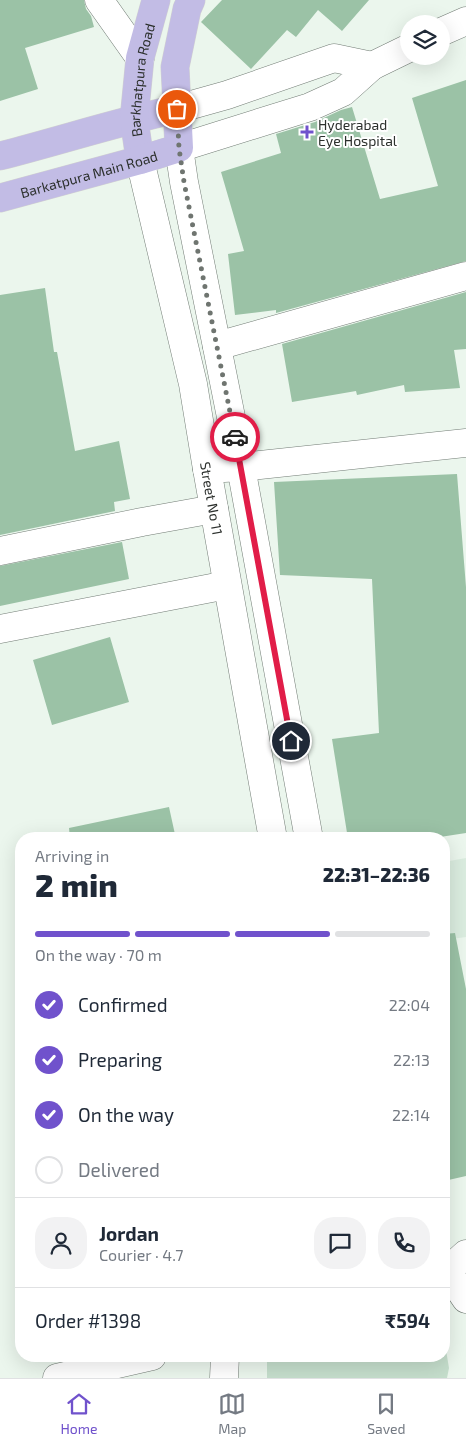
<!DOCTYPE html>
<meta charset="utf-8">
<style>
:root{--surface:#fff;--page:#f2f2f3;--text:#1f2937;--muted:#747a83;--line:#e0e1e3;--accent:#7052cc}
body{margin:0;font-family:"Exo 2",sans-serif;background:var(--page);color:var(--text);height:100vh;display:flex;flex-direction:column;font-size:19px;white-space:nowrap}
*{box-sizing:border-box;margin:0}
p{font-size:16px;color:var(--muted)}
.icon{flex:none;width:28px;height:28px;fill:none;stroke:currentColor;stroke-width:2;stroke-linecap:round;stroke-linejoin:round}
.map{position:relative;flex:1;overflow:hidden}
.sheet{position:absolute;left:15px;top:832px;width:435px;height:530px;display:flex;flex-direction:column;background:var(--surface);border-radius:20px;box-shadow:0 5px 20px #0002}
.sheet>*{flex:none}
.fabs{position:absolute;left:400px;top:15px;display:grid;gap:10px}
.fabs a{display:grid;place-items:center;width:50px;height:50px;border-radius:50%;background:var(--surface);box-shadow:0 5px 20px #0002;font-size:25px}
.pin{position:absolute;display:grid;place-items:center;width:42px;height:42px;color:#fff;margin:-21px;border:2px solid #fff;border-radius:50%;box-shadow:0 1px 5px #0007}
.courier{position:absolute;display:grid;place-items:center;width:50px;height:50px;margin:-25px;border:4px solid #e11d48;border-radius:50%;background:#fff;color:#222;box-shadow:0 1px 6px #0007}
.summary em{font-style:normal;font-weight:800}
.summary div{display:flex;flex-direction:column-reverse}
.summary{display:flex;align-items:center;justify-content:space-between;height:85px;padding:0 20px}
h1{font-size:32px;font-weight:800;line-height:38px}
.bar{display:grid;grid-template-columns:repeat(4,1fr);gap:8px 5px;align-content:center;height:60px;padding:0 20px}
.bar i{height:6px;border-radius:4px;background:var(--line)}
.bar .active{background:var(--accent)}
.bar p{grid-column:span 4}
.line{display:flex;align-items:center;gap:12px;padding:0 20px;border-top:1px solid var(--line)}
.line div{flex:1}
.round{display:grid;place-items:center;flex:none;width:52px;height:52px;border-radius:20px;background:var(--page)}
ol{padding:0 20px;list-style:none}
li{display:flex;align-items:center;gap:15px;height:55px}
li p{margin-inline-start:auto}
li .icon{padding:5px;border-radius:50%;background:var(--accent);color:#fff;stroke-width:4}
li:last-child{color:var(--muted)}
li i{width:28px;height:28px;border:2px solid var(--line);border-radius:50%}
.menu{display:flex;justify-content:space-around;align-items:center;height:70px;border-top:1px solid var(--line);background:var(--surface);font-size:14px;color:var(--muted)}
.menu a{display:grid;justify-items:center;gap:2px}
.menu .active{color:var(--accent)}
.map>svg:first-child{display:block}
.built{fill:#daecdf}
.green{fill:#c5decc}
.building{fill:#9bc2a6}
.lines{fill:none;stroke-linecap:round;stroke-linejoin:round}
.minor-casing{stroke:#727c75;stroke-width:29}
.tertiary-casing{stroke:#727c75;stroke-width:29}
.secondary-casing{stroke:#727c75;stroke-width:29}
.primary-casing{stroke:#d1d1d1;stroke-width:29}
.minor{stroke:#fff;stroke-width:28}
.tertiary{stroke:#fff;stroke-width:28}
.secondary{stroke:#fff;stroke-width:28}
.primary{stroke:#c2bce5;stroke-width:28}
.done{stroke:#6f7570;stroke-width:5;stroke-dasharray:0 9}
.route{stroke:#e11d48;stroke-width:6}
.poi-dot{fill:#7052cc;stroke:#fff;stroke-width:2}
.labels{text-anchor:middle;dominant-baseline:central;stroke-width:4;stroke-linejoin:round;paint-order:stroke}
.street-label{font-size:14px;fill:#2c302d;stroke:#fff}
.poi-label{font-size:14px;fill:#2c302d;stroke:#fff;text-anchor:start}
</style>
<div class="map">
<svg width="466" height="1378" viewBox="0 0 466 1378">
<rect width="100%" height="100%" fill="#ebf6ed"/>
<path class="built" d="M 466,858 L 466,937 L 444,940 L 444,862 Z"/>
<path class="green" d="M 444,1338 L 449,1368 L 447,1378 L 267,1378 L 267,1356 L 444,1356 Z"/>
<path class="building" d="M 0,0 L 84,0 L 86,9 L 91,16 L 94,27 L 25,48 L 38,89 L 0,101 Z
M 222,0 L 369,0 L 342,31 L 318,10 L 296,37 L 287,30 L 251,69 L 201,22 Z
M 466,80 L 466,261 L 276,313 L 276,310 L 235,315 L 228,254 L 244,251 L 221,172 L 281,153 L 276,134 L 315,122 L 341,110 L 352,107 L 380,199 L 438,186 L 412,98 Z
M 45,288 L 54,352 L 57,352 L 75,451 L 119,441 L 130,499 L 114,502 L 115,511 L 0,535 L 0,295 Z
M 466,292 L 466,349 L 454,350 L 460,388 L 405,392 L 404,385 L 357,395 L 356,391 L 292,402 L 282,344 Z
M 457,474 L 466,587 L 466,833 L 427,839 L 348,839 L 332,739 L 379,733 L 372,579 L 280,575 L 274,482 Z
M 122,542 L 129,579 L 0,606 L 0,566 Z
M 110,637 L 129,702 L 52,725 L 33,660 Z
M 169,807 L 176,839 L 70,839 L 69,828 Z
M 455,933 L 466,989 L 466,1176 L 444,1181 L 444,934 Z"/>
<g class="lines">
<defs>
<path id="minor" d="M 99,0 L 140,58
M 441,32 L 466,21
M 372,66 L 409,48
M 217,346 L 466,276
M 207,469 L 241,467 L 466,443
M 0,551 L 142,522 L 214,509
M 0,629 L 227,585
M 447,1271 L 466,1254"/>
<path id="tertiary" d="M 177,109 L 227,95 L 334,58 L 372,66
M 179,148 L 310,107 L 343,92 L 372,66
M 57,1378 L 152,1356"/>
<g id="secondary">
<path d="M 179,148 L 184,182 L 241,467 L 309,839"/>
<path id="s1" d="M 140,160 L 193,384 L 207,469 L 273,839"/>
<path d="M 444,1268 L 447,1271 L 466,1299"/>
<path d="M 224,1378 L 225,1356"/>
</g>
<g id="primary">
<path d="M 0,156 C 59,141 117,122 177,109"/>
<path id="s2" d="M 140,160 L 134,119 L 140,58 L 156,0"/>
<path id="s3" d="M 0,198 L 140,160 L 179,148 L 175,67 L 187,9 L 191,0"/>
</g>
</defs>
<use href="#minor" class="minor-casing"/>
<use href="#tertiary" class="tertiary-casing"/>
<use href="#secondary" class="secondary-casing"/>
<use href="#primary" class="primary-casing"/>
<use href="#minor" class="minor"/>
<use href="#tertiary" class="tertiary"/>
<use href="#secondary" class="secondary"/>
<use href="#primary" class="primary"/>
</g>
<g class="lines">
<path class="done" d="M 177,109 L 179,148 L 184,182 L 235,437"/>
<path class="route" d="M 235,437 L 291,741"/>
</g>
<path class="poi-dot" d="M304.5 124.5h5v5h5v5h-5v5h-5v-5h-5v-5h5z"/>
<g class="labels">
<g class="street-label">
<text stroke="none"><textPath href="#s2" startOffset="81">Barkhatpura Road</textPath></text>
<text stroke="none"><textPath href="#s3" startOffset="92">Barkatpura Main Road</textPath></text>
<text stroke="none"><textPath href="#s1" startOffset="346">Street No 11</textPath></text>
</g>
<g class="poi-label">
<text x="318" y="124">Hyderabad<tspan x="318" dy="16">Eye Hospital</tspan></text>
</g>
</g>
</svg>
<div class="fabs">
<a><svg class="icon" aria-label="layers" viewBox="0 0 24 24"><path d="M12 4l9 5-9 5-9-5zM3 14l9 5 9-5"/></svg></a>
</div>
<div class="pin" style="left:177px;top:109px;background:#ea580c"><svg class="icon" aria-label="bag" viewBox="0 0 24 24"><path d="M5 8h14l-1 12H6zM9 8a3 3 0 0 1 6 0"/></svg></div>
<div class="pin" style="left:291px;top:741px;background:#1f2937"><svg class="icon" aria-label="home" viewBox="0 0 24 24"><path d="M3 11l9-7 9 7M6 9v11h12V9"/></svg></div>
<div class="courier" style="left:235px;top:437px"><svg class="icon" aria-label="car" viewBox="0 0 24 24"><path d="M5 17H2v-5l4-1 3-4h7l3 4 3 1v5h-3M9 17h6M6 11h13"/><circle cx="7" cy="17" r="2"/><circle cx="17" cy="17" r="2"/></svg></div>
<section class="sheet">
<div class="summary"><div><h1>2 min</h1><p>Arriving in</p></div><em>22:31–22:36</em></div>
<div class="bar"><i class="active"></i><i class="active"></i><i class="active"></i><i></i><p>On the way · 70 m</p></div>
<ol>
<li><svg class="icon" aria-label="check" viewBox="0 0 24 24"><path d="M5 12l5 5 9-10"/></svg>Confirmed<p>22:04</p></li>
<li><svg class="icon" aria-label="check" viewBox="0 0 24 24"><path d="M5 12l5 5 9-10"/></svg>Preparing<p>22:13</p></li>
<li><svg class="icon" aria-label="check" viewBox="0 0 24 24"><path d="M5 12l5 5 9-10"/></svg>On the way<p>22:14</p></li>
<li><i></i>Delivered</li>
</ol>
<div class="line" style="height:90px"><a class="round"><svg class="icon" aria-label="person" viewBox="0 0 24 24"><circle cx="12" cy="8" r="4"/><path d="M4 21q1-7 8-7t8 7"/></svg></a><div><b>Jordan</b><p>Courier · 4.7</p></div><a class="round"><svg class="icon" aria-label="chat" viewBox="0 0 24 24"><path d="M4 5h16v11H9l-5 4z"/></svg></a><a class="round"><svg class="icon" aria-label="phone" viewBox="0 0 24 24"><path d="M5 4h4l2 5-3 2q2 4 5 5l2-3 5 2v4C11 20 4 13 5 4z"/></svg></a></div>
<div class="line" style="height:65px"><div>Order #1398</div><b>₹594</b></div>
</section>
</div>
<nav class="menu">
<a class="active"><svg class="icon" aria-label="home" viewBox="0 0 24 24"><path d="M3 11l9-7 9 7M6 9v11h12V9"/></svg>Home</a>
<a><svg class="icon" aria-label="map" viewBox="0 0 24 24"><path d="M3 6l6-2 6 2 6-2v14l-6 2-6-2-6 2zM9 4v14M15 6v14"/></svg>Map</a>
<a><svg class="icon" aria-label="saved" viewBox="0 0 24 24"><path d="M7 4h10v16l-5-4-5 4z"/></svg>Saved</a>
</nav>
